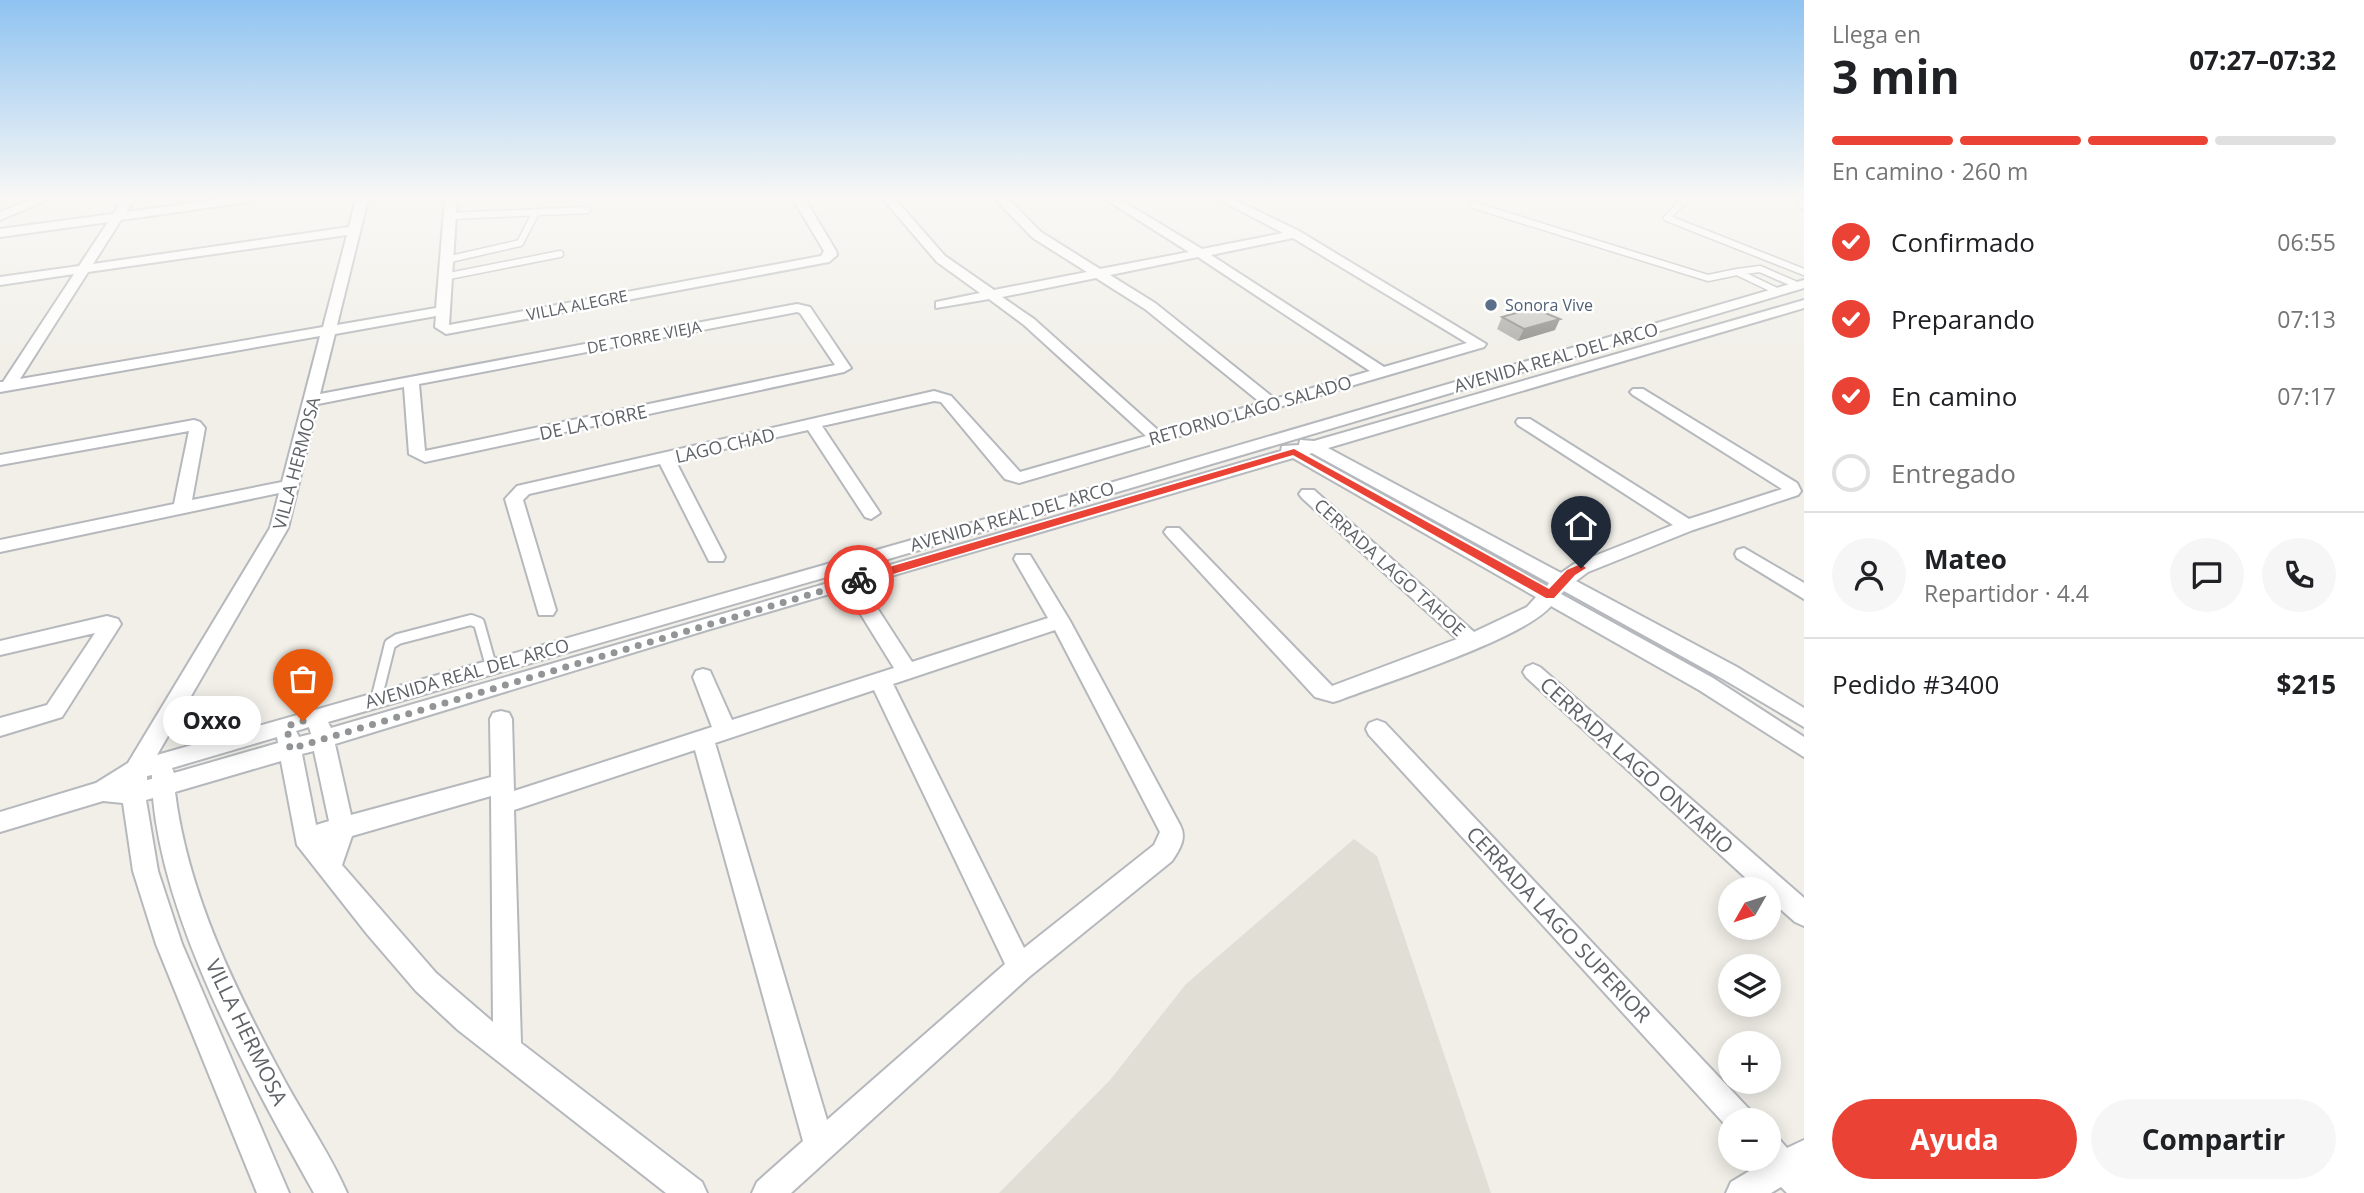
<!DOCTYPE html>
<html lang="es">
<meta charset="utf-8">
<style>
:root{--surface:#fff;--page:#f6f6f6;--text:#202124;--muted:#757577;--line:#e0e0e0;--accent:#ea4335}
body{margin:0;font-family:"Open Sans",sans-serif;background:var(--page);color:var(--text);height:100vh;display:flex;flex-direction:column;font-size:26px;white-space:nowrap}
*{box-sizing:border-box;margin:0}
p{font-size:23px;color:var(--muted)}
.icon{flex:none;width:38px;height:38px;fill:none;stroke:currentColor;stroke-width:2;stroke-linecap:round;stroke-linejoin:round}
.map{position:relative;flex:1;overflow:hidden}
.panel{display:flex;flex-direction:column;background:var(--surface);width:560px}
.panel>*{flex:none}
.needle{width:46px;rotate:231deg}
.fabs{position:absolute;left:1718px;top:877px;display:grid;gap:14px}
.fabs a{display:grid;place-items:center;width:63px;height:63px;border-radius:50%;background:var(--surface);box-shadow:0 4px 18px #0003;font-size:35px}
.pin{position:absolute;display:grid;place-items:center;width:60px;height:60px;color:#fff;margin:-72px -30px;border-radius:50% 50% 50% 0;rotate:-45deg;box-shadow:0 0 7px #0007}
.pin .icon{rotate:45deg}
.courier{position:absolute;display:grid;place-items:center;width:70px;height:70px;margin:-35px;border:5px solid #ea4335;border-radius:50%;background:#fff;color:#222;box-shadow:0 2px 9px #0007}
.bubble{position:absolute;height:49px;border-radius:24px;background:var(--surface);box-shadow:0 4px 18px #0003;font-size:23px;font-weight:700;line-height:49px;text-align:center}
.headline em{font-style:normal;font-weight:700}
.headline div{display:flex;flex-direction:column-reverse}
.headline{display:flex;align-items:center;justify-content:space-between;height:119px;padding:0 28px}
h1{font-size:46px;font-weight:700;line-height:52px}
.bar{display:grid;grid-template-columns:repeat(4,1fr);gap:10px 7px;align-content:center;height:84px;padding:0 28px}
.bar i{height:9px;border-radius:5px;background:var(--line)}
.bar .selected{background:var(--accent)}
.bar p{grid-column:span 4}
.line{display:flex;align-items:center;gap:18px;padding:0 28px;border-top:2px solid var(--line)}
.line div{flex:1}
.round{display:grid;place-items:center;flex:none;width:74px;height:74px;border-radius:37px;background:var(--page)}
ol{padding:0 28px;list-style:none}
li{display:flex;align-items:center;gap:21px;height:77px}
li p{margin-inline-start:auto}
li .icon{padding:7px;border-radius:50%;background:var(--accent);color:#fff;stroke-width:4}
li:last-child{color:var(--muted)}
li i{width:38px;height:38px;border:4px solid var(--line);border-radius:50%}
.button{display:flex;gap:14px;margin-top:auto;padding:14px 28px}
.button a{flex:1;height:80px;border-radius:42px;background:var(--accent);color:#fff;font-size:28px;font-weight:700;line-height:80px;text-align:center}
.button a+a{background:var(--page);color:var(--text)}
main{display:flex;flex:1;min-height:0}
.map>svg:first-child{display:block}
.education{fill:#e1ded6}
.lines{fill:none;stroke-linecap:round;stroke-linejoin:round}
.lane-far1-casing{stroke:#b5b8bc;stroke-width:9}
.lane-casing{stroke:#b5b8bc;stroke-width:14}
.street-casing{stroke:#b5b8bc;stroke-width:4}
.lane-far1{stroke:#fff;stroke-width:6}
.lane{stroke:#fff;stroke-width:10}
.street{fill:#fff;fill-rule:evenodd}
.wall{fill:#afaea9}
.shaded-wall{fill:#8f8d8a}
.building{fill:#cccac5;stroke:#8f8d8a;stroke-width:2}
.route{fill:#ea4335}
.done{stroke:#929495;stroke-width:7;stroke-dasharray:0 12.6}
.service-dot{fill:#5c6f8a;stroke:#fff;stroke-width:2.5}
.labels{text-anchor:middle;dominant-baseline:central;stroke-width:5;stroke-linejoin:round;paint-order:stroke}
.far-street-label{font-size:16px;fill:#5f6368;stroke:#fff}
.far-service-label{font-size:16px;fill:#4e5e75;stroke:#fff;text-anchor:start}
.street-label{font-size:18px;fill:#5f6368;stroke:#fff}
.near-street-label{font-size:21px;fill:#5f6368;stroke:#fff}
</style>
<main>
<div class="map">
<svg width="1804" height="1193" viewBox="0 0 1804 1193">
<rect width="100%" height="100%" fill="#f1efe8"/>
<path class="education" d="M 1354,839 L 1377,856 L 1491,1193 L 999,1193 L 1110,1080 L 1186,984 Z"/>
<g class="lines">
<defs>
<path id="lane-far1" d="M 1684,200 L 1667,218 L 1804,272
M 1473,205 L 1708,278 L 1737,272
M 1801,205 L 1804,206
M 450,216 L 587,210
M 446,260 L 520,243 L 536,212
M 444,277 L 560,254
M 1779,292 L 1737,272 L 1760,269 L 1799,286"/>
<path id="lane" d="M 376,700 L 390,644 L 398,639 L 471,620 L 479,623 L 491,666"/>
<path id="street" d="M 32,199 L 49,199 L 0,220 L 0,212 Z
M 123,199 L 135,199 L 126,212 L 222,199 L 255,199 L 249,202 L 121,220 L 93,264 L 349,227 L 356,199 L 368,199 L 337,325 L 436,308 L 445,199 L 457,199 L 449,325 L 821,256 L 824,251 L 793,199 L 805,199 L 836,251 L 837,255 L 829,262 L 446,334 L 435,327 L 436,316 L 335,334 L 320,394 L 797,304 L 810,307 L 851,368 L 844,372 L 425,462 L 409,454 L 404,387 L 318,404 L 288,528 L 157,755 L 1038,504 L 1804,280 L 1804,288 L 1050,512 L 328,722 L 331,728 L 1281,451 L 1282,446 L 1299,445 L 1300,440 L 1314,441 L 1804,300 L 1804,308 L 1328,448 L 1561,573 L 1574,564 L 1673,525 L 1518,425 L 1516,422 L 1518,419 L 1530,419 L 1689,519 L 1782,489 L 1633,395 L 1630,392 L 1633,389 L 1643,389 L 1797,483 L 1801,491 L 1798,495 L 1693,530 L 1588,572 L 1576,581 L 1737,667 L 1804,708 L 1804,727 L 1723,679 L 1564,591 L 1561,594 L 1713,678 L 1804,737 L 1804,757 L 1699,690 L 1551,606 C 1521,640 1389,681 1340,700 L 1333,702 L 1315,697 L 1167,536 L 1164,532 L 1167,528 L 1179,528 L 1332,686 L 1457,639 L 1302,498 L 1299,494 L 1302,490 L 1314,490 L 1474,632 L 1527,607 L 1536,597 L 1293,458 L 707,630 L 335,744 L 351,815 L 491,777 L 490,719 L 493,713 L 501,711 L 509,713 L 512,719 L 514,791 L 712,727 L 693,677 L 696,671 L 703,669 L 710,671 L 732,720 L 894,668 L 855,605 L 858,600 L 872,600 L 912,662 L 1048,618 L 1014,559 L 1016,555 L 1030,555 L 1070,621 L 1180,825 C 1187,838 1180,849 1172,861 L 1029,977 L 791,1193 L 752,1193 L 757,1182 L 803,1141 L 695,750 L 514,810 L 521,1043 L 702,1182 L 707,1193 L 666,1193 L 458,1030 L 416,991 L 367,934 L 297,845 L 281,761 L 175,792 C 188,896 238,995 287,1085 C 307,1121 331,1156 347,1193 L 314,1193 C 251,1080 165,927 153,798 L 146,800 L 158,871 L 182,944 L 289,1193 L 257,1193 L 156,944 L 133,871 L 123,803 L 103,801 L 0,832 L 0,812 L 96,783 L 128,763 L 270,528 L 279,493 L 0,552 L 0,540 L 174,504 L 189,431 L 0,465 L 0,455 L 194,420 L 200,422 L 205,428 L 192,500 L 282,482 L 320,336 L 0,392 L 0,382 L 3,382 L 74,274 L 0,285 L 0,277 L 79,266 L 108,222 L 0,237 L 0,229 L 113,214 ZM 347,235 L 323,327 L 20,379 L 88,272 ZM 797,312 L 800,313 L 835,365 L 425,451 L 419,384 ZM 1312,453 L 1549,583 L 1547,586 L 1309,454 ZM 1055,630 L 1160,832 L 1154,845 L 1024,948 L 893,684 ZM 874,690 L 1005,964 L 827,1120 L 715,743 ZM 309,727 L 311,734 L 299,737 L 296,731 ZM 277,737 L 278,743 L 174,773 L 172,768 ZM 314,751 L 329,821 L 316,825 L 302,754 ZM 152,775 L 152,779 L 147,780 L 147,776 ZM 491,796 L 493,1022 L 436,973 L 342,865 L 352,836 Z
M 883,199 L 895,199 L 945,256 L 994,290 L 1087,272 L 1033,238 L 995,199 L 1008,199 L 1041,232 L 1100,269 L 1189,252 L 1105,199 L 1119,199 L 1202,249 L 1283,233 L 1218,199 L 1233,199 L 1299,231 L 1486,344 L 1484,347 L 1019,483 L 1005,479 L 941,402 L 934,401 L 822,426 L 880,513 L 871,519 L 865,517 L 808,430 L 675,460 L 725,557 L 723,561 L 709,561 L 707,557 L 660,464 L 529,494 L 523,500 L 556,610 L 553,615 L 539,615 L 505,499 L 517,486 L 934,391 L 951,396 L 1020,472 L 1146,436 L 1024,325 L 989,299 L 936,308 L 936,302 L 980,293 L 937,262 ZM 1293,238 L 1467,343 L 1384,367 L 1211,255 ZM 1198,257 L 1370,371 L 1275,399 L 1155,303 L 1110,275 ZM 1096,278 L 1145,309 L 1261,403 L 1160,432 L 1034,319 L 1002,297 Z
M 1744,548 L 1804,583 L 1804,599 L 1737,558 L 1735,554 L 1737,550 Z
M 107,616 L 118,619 L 121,624 L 62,717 L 0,736 L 0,718 L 47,705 L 95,633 L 0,655 L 0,641 Z
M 1533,664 L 1540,667 L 1804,898 L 1804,926 L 1795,922 L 1769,899 L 1769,889 L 1758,889 L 1526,677 L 1523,672 L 1526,667 Z
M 1377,720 L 1385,723 L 1750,1110 L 1755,1120 L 1731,1120 L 1730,1130 L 1369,735 L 1366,729 L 1369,723 Z
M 1769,1136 L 1780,1140 L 1787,1148 L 1804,1140 L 1804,1193 L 1787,1193 L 1781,1187 L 1771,1193 L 1726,1193 L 1731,1182 L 1761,1164 L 1757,1158 L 1769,1158 Z"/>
</defs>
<use href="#lane-far1" class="lane-far1-casing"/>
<use href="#lane" class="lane-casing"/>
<use href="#street" class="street-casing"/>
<use href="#lane-far1" class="lane-far1"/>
<use href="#lane" class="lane"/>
<use href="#street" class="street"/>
</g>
<path class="wall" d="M 1502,317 L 1555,330 L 1518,341 L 1497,329 Z"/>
<path class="shaded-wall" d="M 1560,319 L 1555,330 L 1518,341 L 1524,329 Z"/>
<path class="building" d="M 1533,308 L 1560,319 L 1524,329 L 1502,317 Z"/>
<linearGradient id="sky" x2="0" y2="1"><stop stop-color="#8fc3f1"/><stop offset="0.54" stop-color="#f9f8f5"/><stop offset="1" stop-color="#f9f8f5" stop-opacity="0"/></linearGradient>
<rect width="1804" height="366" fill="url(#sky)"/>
<path class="route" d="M 1294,449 L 1549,589 L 1567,570 L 1581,564 L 1586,568 L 1575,575 L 1554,598 L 1546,598 L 1293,455 L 863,583 L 855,583 L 853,580 L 855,577 Z"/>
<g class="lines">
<path class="done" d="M 303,721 L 287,726 L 290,749 L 859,580"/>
</g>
<circle class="service-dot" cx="1491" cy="305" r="7"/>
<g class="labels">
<g class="far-street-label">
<text transform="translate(577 305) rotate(-11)">VILLA ALEGRE</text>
<text transform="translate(644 337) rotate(-11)">DE TORRE VIEJA</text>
</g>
<g class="far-service-label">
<text x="1505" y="305">Sonora Vive</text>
</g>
<g class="street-label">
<text transform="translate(1556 357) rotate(-16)">AVENIDA REAL DEL ARCO</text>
<text transform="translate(1250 410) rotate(-16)">RETORNO LAGO SALADO</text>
<text transform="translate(593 422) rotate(-12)">DE LA TORRE</text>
<text transform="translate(725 445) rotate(-13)">LAGO CHAD</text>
<text transform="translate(296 463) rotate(-75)">VILLA HERMOSA</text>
<text transform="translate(1012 516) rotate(-16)">AVENIDA REAL DEL ARCO</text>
<text transform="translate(1390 567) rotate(42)">CERRADA LAGO TAHOE</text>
<text transform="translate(467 673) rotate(-16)">AVENIDA REAL DEL ARCO</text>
</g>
<g class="near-street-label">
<text transform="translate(1637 765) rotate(42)">CERRADA LAGO ONTARIO</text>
<text transform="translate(1559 924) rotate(47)">CERRADA LAGO SUPERIOR</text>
<text transform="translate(247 1032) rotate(64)">VILLA HERMOSA</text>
</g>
</g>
</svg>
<div class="fabs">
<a><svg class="needle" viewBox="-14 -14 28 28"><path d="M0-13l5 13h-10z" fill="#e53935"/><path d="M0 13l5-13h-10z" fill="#757577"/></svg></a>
<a><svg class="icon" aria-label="layers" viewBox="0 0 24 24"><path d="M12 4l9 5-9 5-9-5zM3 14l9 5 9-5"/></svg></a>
<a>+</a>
<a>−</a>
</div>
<div class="pin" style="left:303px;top:721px;background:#ea580c"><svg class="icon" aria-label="bag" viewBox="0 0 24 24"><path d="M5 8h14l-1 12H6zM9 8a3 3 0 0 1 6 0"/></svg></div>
<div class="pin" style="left:1581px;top:568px;background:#1f2937"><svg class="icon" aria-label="home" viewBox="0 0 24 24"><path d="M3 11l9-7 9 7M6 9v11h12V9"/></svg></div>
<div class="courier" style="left:859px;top:580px"><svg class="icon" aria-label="bike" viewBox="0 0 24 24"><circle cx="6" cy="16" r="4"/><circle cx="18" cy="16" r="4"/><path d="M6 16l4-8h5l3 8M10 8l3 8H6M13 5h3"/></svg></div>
<div class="bubble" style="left:163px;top:696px;width:98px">Oxxo</div>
</div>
<section class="panel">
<div class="headline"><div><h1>3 min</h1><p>Llega en</p></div><em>07:27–07:32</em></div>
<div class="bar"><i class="selected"></i><i class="selected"></i><i class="selected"></i><i></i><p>En camino · 260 m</p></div>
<ol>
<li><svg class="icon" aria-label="check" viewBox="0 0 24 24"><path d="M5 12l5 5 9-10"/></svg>Confirmado<p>06:55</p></li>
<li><svg class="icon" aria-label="check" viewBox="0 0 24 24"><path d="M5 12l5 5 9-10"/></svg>Preparando<p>07:13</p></li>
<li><svg class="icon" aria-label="check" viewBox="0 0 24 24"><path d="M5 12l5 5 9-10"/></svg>En camino<p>07:17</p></li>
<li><i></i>Entregado</li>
</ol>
<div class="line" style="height:126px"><a class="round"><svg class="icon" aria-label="person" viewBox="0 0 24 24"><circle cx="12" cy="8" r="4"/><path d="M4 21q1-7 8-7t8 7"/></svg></a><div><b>Mateo</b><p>Repartidor · 4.4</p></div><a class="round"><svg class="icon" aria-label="chat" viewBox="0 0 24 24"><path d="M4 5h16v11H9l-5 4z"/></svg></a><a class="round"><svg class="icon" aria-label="phone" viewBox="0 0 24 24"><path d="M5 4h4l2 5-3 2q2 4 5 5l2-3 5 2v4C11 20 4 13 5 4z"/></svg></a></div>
<div class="line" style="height:91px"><div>Pedido #3400</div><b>$215</b></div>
<div class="button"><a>Ayuda</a><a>Compartir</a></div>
</section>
</main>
